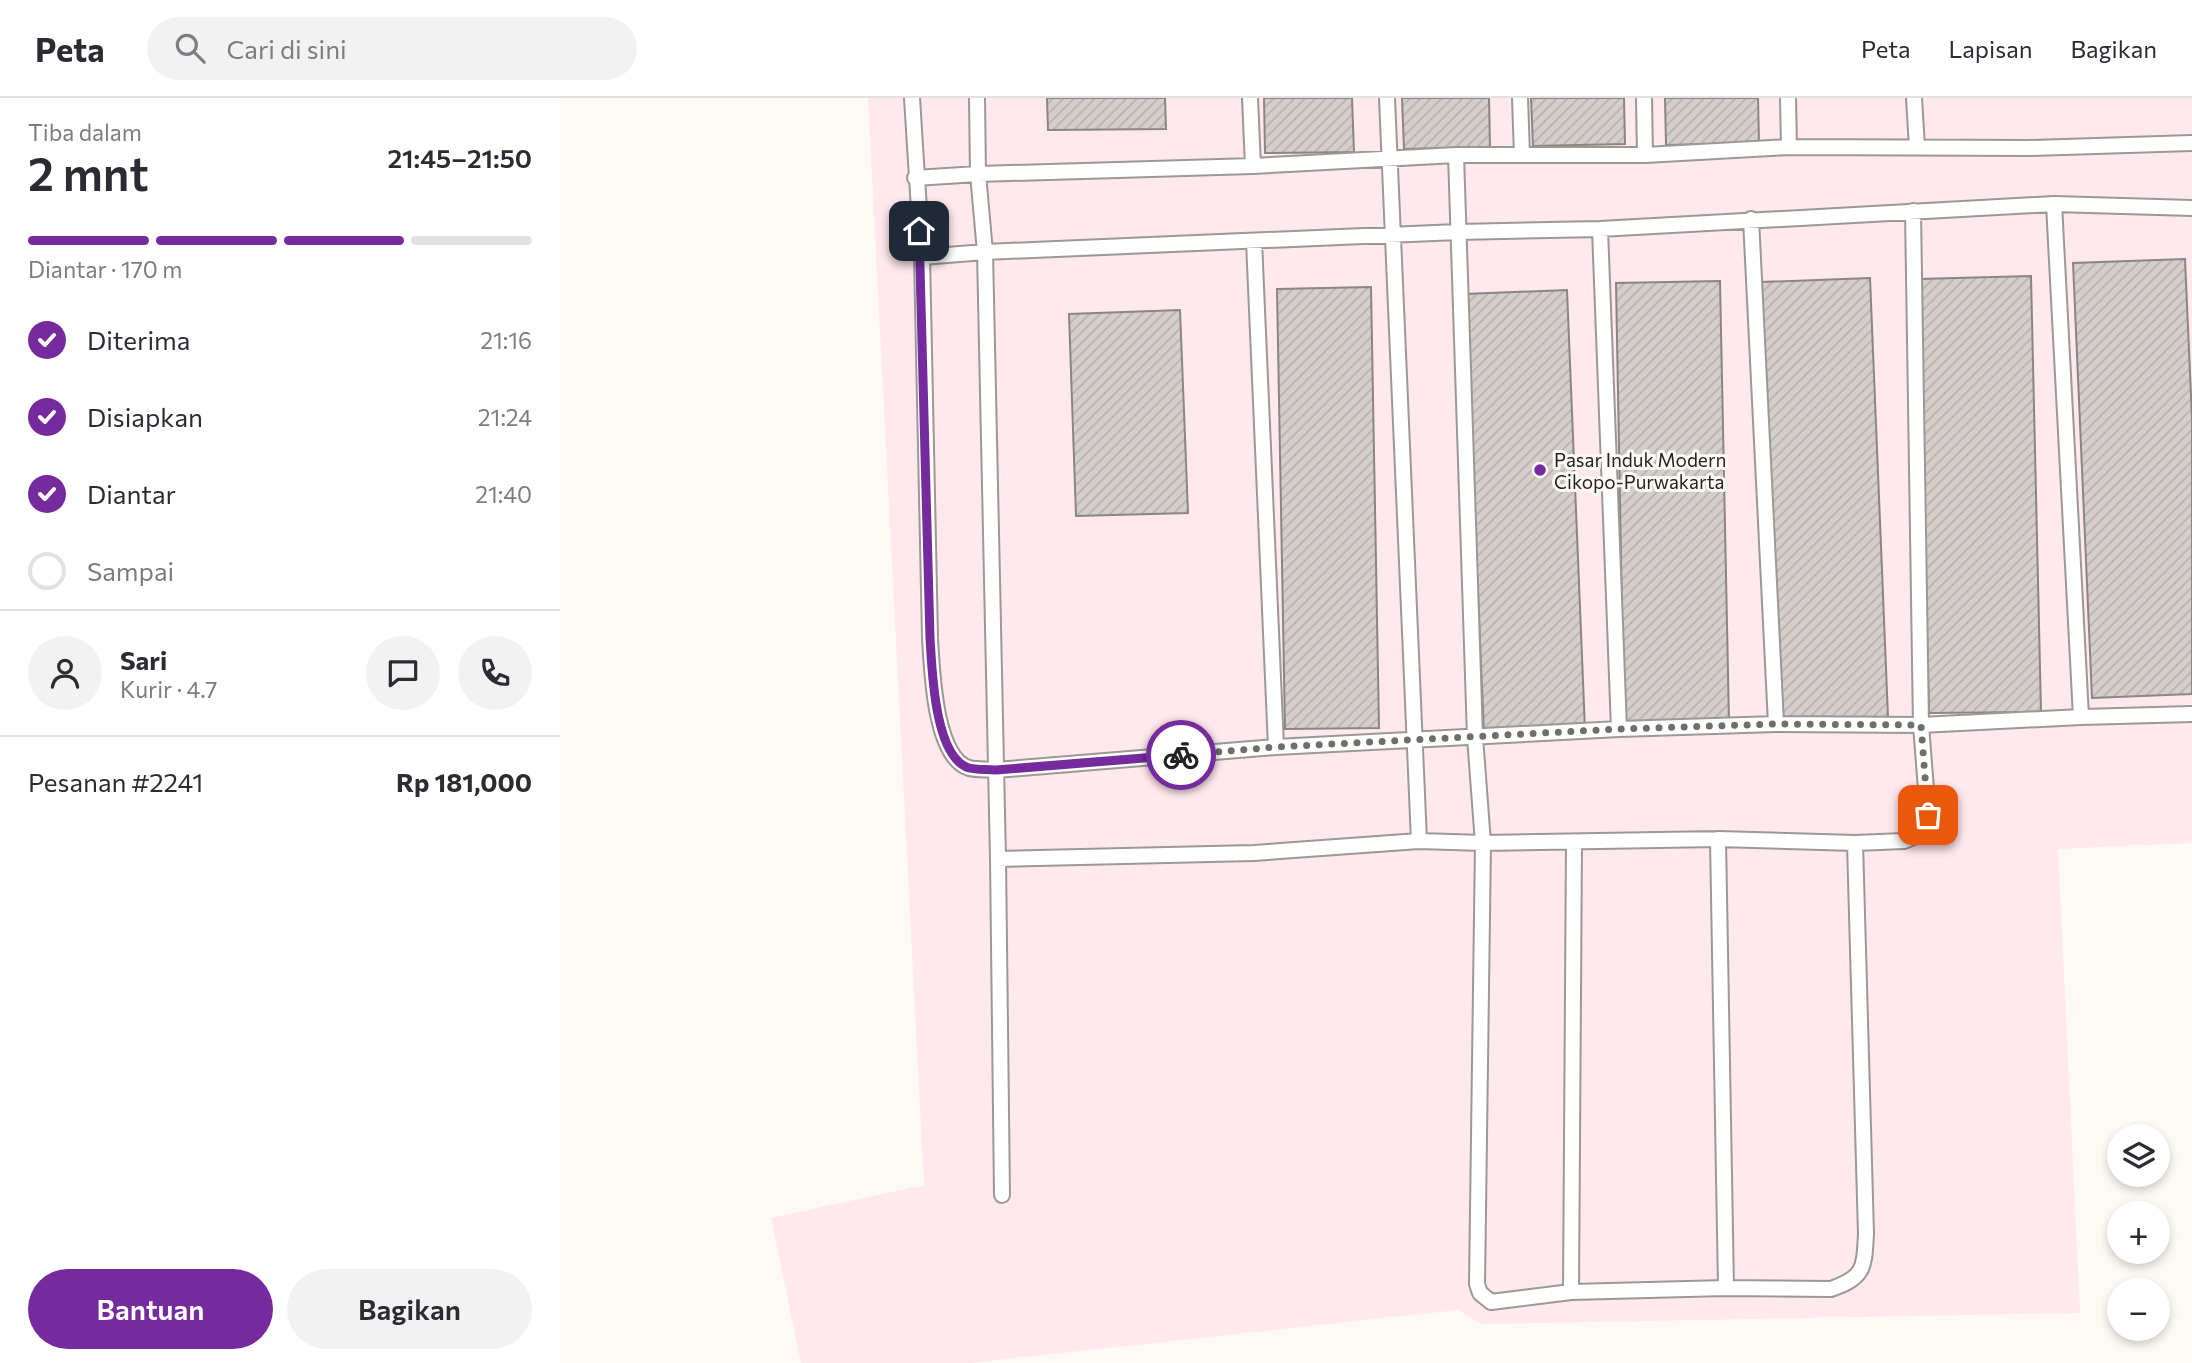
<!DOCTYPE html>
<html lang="id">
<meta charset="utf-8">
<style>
:root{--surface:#fff;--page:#f2f2f3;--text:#2b2b33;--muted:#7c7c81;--line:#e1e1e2;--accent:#752b9d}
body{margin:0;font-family:Commissioner,sans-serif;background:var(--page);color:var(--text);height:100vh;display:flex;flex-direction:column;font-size:26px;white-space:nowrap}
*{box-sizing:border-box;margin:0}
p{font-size:23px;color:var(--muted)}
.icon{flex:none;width:38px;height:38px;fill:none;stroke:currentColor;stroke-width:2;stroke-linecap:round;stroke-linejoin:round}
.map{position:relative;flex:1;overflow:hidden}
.panel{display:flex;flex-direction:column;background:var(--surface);width:560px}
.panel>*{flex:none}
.tools{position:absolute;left:1547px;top:1026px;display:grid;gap:14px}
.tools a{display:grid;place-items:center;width:63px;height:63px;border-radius:50%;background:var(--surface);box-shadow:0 4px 10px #0003;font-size:35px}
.pin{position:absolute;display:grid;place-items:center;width:60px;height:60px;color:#fff;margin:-30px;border-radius:14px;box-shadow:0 4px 10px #0006}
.courier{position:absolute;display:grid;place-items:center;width:70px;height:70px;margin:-35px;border:5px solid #752b9d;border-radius:50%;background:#fff;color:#222;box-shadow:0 2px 9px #0007}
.summary em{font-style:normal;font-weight:600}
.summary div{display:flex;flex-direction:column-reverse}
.summary{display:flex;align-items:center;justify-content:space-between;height:119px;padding:0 28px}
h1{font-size:46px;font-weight:600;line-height:52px}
.bar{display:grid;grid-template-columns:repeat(4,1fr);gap:10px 7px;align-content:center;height:84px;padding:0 28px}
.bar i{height:9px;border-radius:5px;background:var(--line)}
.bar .selected{background:var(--accent)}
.bar p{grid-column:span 4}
.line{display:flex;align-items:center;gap:18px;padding:0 28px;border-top:2px solid var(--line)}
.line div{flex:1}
.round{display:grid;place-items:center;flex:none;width:74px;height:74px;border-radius:37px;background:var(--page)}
ol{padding:0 28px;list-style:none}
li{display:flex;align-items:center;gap:21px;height:77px}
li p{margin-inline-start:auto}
li .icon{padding:7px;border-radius:50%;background:var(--accent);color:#fff;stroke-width:4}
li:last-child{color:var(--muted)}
li i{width:38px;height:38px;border:4px solid var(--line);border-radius:50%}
.primary-button{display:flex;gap:14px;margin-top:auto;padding:14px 28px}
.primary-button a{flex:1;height:80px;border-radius:42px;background:var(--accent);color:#fff;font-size:28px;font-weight:600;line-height:80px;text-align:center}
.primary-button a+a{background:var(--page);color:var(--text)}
header{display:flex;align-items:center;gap:42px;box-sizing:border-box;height:98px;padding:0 35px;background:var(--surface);border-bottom:2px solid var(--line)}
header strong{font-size:33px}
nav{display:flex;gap:38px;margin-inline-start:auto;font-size:24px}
.search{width:490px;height:63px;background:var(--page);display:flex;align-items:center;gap:18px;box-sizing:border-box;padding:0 24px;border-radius:38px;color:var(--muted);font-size:26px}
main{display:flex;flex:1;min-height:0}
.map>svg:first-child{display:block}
.commercial{fill:#ffe9ee}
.building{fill:url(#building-hatch);stroke:#8b8583;stroke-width:2}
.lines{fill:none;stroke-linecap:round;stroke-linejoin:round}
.lane-casing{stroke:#9c9894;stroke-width:18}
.lane{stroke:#fff;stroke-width:14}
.done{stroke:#706e6b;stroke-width:7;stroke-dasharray:0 12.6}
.route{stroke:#752b9d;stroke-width:9}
.poi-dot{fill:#752b9d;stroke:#fdf9f4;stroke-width:2.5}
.labels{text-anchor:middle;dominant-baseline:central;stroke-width:6;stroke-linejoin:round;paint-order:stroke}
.poi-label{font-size:19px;fill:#242321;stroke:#fdf9f4;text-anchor:start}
</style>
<header>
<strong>Peta</strong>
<div class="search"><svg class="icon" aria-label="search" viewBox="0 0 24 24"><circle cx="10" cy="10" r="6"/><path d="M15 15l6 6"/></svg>Cari di sini</div>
<nav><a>Peta</a><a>Lapisan</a><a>Bagikan</a></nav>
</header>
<main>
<section class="panel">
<div class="summary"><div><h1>2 mnt</h1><p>Tiba dalam</p></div><em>21:45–21:50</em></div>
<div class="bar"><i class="selected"></i><i class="selected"></i><i class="selected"></i><i></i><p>Diantar · 170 m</p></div>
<ol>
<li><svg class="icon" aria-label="check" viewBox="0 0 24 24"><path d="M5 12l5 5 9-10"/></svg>Diterima<p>21:16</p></li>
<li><svg class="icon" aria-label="check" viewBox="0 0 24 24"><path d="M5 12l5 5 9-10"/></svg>Disiapkan<p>21:24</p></li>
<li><svg class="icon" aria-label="check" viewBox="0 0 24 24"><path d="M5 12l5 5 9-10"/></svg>Diantar<p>21:40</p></li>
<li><i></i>Sampai</li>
</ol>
<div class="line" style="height:126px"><a class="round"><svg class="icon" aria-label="person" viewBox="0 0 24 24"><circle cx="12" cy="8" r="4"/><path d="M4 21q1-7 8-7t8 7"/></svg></a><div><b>Sari</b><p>Kurir · 4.7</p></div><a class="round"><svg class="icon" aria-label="chat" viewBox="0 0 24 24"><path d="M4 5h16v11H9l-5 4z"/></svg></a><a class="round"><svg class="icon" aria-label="phone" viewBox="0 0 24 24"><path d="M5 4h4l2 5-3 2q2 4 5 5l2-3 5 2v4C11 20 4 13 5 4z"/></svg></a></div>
<div class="line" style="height:91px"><div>Pesanan #2241</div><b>Rp 181,000</b></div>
<div class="primary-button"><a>Bantuan</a><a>Bagikan</a></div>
</section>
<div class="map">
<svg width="1632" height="1265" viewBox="0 0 1632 1265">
<defs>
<pattern id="building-hatch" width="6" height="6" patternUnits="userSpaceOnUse" patternTransform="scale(1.75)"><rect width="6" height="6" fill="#d5cfcc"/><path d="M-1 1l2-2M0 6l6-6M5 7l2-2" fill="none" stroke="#b7b1af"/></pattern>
</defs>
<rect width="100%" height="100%" fill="#fdf9f4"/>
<path class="commercial" d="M 308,0 L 1632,0 L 1632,745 L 1498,751 L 1520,1215 L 921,1226 L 898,1212 L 409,1265 L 241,1265 L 211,1120 L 364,1087 Z"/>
<path class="building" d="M 487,0 L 605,0 L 606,31 L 488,32 Z
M 704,0 L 792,0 L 794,54 L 705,55 Z
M 842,0 L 929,0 L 930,49 L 844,51 Z
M 971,0 L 1064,0 L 1065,46 L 973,48 Z
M 1105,0 L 1198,0 L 1199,45 L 1106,47 Z
M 1625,161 L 1632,320 L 1632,596 L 1532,600 L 1513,165 Z
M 1471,178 L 1481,614 L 1369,615 L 1359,181 Z
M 1310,180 L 1328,619 L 1219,623 L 1201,184 Z
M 1160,183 L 1169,624 L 1064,625 L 1056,185 Z
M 811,189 L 819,630 L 725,631 L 717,191 Z
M 1007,192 L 1025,632 L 924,636 L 905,196 Z
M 620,212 L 628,415 L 516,418 L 509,216 Z"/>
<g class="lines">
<defs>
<path id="lane" d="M 352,0 L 362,159 L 370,540 C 372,570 374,659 409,670 C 417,672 428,671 436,672 L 716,649 L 1059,631 L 1216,626 L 1361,627 L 1521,619 L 1632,616
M 417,0 L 418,76 L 425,154 L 438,761
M 690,0 L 693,68
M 827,0 L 859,743
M 960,0 L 962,56
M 1084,0 L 1085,57
M 1228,0 L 1229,49
M 1354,0 L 1357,49
M 896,57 L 915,639 L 923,745 L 917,1186 L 920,1195 L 931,1204 L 1011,1194 L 1166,1190 L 1271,1191 C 1305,1179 1304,1170 1306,1136 L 1295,745
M 355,80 L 418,76 L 693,68 L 896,57 L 1085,57 L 1229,49 L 1469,50 L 1632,45
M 1494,106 L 1521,619
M 1191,121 L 1216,626
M 1040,131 L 1059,631
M 694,143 L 716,649
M 362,159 L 425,154 L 898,134 L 1040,131 L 1494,106 L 1632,110
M 1158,741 L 1166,1190
M 442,1097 L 438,761 L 694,755 L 859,743 L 923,745 L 1158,741 L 1295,745 L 1344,743 L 1363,735 L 1368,717 L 1361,627 L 1353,113
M 1011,1194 L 1014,744"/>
</defs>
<use href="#lane" class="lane-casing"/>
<use href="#lane" class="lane"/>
</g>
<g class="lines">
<path class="done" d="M 621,657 L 716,649 L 1059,631 L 1216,626 L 1361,627 L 1368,717"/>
<path class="route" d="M 359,133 L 370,540 C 372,570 374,659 409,670 C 417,672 428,671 436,672 L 621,657"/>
</g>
<circle class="poi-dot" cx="980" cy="372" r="7"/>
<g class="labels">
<g class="poi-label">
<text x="994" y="361">Pasar Induk Modern<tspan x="994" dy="22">Cikopo-Purwakarta</tspan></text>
</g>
</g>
</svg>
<div class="tools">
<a><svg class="icon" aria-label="layers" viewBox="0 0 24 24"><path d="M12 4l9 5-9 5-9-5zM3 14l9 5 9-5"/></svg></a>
<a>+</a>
<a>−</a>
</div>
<div class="pin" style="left:1368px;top:717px;background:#ea580c"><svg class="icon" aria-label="bag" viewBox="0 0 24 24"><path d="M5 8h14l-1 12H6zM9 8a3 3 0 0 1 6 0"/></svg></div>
<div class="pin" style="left:359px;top:133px;background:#1f2937"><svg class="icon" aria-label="home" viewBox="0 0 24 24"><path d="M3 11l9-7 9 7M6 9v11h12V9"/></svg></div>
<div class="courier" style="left:621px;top:657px"><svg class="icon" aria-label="bike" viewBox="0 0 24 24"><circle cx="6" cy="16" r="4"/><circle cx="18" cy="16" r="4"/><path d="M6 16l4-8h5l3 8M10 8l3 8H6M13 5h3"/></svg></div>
</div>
</main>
